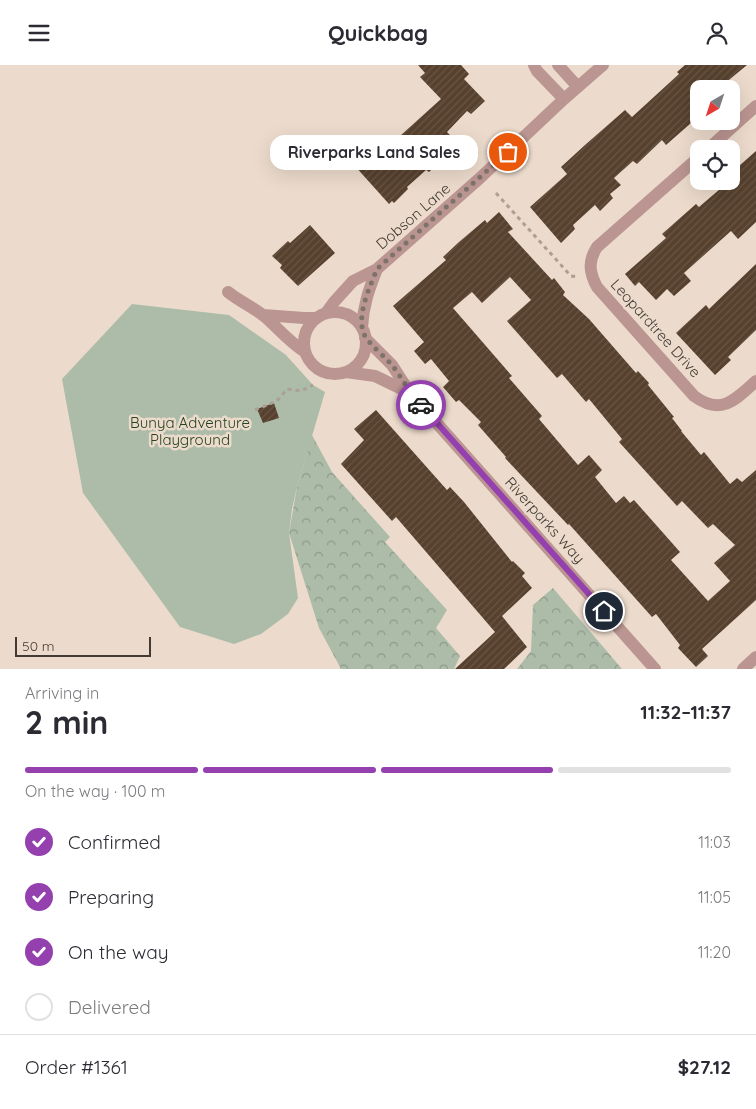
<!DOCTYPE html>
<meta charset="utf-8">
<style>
:root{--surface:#fff;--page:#f7f7f7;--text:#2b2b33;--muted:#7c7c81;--line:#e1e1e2;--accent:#9440ae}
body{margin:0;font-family:Quicksand,sans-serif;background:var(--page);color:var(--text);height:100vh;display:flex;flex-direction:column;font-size:19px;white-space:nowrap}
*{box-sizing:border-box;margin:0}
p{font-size:16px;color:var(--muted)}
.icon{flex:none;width:28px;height:28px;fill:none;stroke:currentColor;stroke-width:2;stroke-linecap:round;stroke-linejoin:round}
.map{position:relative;height:604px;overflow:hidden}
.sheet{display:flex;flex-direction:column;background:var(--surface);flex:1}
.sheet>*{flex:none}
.needle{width:32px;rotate:219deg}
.tools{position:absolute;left:690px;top:15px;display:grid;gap:10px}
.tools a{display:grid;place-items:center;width:50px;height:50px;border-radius:10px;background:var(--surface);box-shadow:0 5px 20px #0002;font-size:25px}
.scale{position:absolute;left:15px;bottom:12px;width:136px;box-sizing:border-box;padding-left:5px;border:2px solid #423b35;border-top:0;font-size:14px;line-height:18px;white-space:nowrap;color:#423b35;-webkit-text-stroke:4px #ecdbcc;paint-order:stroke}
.pin{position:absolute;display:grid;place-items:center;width:42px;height:42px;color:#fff;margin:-21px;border:2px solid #fff;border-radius:50%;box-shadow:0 1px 5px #0007}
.courier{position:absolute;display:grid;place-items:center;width:50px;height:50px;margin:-25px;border:4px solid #9440ae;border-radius:50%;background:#fff;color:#222;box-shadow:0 1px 6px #0007}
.bubble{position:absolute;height:35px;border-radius:15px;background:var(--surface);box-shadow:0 5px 20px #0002;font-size:16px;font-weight:800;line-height:35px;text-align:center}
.summary em{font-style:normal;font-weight:800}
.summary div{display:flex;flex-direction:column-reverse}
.summary{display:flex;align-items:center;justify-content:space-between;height:85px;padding:0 25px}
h1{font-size:32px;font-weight:800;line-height:38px}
.bar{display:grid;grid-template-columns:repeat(4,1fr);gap:8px 5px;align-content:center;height:60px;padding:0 25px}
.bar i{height:6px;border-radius:4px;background:var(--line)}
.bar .on{background:var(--accent)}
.bar p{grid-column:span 4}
.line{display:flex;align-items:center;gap:12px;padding:0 25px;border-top:1px solid var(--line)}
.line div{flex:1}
ol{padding:0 25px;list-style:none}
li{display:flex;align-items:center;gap:15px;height:55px}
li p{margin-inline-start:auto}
li .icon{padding:5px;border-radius:50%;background:var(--accent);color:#fff;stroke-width:4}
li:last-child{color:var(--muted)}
li i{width:28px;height:28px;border:2px solid var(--line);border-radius:50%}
header{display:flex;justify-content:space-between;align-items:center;height:65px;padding:0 25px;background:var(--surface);font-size:22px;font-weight:800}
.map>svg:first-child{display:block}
.forest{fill:url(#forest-crowns)}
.park{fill:#acbca9}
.building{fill:url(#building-hatch);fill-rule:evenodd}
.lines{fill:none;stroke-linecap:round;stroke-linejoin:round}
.path{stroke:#ac9f94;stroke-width:3;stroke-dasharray:4 4;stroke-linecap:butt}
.minor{stroke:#bb9591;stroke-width:12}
.done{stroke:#7e736a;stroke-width:5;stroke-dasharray:0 9}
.route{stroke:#9440ae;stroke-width:6}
.labels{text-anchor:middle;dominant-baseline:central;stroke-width:5;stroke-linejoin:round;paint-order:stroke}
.street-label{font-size:15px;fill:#423b35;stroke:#ecdbcc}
.park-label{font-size:15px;fill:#22431d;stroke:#ecdbcc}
</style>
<header><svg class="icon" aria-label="menu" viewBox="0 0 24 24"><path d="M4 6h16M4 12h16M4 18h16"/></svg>Quickbag<svg class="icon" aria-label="person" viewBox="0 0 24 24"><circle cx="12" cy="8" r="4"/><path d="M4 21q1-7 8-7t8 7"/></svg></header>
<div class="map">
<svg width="756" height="604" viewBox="0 0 756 604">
<defs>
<pattern id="forest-crowns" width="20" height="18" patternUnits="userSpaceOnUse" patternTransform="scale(1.25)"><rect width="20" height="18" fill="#acbca9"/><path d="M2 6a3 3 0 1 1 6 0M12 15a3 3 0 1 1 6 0" fill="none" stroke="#8e9a8a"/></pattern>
<pattern id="building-hatch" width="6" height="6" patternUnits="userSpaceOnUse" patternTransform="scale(1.25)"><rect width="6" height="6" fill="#57412e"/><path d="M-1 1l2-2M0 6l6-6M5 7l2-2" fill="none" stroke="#685544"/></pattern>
</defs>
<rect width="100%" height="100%" fill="#ecdbcc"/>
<path class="forest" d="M 312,370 L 332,407 L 390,472 L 385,477 L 447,545 L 436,563 L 460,591 L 454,604 L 341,604 L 319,563 L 289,468 L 297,422 Z
M 553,523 L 622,604 L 517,604 L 531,586 L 533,540 Z"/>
<path class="park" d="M 132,239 L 229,250 L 286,290 L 313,320 L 325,327 L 297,422 L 292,444 L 289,468 L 298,533 L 288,549 L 261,569 L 234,579 L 180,562 L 83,428 L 62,314 Z"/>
<path class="building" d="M 418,0 L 461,0 L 469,9 L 464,14 L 485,36 L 471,49 L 467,46 L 447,67 L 459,79 L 429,107 L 426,105 L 407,122 L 408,124 L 394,138 L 392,136 L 389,139 L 354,100 L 384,72 L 390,80 L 441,34 L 420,12 L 425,8 Z
M 685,0 L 747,0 L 718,24 L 699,24 L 699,51 L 666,80 L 662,75 L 637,99 L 633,96 L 614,113 L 621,120 L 610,129 L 613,133 L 600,146 L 595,140 L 573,160 L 575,164 L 561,178 L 530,142 L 567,109 L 561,102 L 585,80 L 625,45 L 632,52 L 679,9 L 677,7 Z
M 756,86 L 756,157 L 738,174 L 731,166 L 684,208 L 691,216 L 674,231 L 667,224 L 656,235 L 639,217 L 635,221 L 625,209 L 666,173 L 662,169 L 696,139 L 699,142 L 720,124 L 713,116 L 731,116 L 731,108 Z
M 499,147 L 513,164 L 508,167 L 552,215 L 554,213 L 565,227 L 563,230 L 589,254 L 636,308 L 638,306 L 649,318 L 648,320 L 674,352 L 672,353 L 682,366 L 681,366 L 701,390 L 704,387 L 730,419 L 737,413 L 742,417 L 756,405 L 756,535 L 702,584 L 708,591 L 696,602 L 678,583 L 680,580 L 656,549 L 652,552 L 569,459 L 568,460 L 505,393 L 506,392 L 478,360 L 481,357 L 459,335 L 456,337 L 443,322 L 449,316 L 431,294 L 425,299 L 414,286 L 424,277 L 393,241 L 446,195 L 443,192 L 459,177 L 485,155 L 487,158 ZM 510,212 L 531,235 L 507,256 L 557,313 L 562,309 L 586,337 L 589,334 L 622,374 L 619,377 L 677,441 L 682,436 L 708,463 L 713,459 L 735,480 L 714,498 L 730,516 L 708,536 L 671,495 L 680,487 L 634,435 L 630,438 L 624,431 L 616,438 L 595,412 L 602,405 L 589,390 L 578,400 L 539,354 L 542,351 L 509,313 L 512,311 L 453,243 L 472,227 L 482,238 Z
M 310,160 L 335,188 L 298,221 L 280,203 L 282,200 L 272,191 L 288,176 L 290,178 Z
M 756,199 L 756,265 L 728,292 L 731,295 L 715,310 L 676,268 L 706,240 L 709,244 Z
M 274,338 L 279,353 L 263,358 L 257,344 Z
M 376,345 L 447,425 L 450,422 L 464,437 L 512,497 L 513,496 L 525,508 L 522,511 L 532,523 L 502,551 L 527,582 L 504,604 L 455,604 L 495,567 L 396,452 L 392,456 L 341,399 L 364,375 L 354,364 Z"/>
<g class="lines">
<path class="path" d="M 496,128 L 571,211 L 578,212
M 255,345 L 277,336 L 287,324 L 301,326 L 313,320"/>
<path class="minor" d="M 534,0 L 537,6 L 564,34
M 558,0 L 578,22
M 708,84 L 756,41
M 699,92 L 597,182 C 588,196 589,207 597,222 L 694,331 C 721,351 735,335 756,316
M 228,227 C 239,236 253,242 264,251 C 278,263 289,277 305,287
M304 278a31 31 0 1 1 62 0a31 31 0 1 1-62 0Z
M 326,248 L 334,237 L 353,216 L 377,204 L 480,113 L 564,34 L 603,0
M 263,250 L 304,253 L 317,253
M 362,263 C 363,241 369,224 377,204
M 365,273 L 392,300 L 410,328 L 655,604
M 346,307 L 375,311 L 408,327
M 743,604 L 756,592"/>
</g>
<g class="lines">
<path class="done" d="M 421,340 C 409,328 402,312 391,299 C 384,291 374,283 367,274 C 353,256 370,222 377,204 L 508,87"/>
<path class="route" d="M 421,340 L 604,546"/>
</g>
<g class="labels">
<g class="street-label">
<text transform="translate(413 151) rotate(-41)">Dobson Lane</text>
<text transform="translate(656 263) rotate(48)">Leopardtree Drive</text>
<text transform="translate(545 455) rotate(48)">Riverparks Way</text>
</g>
<g class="park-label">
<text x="190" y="357">Bunya Adventure<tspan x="190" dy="17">Playground</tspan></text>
</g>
</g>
</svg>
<div class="tools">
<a><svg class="needle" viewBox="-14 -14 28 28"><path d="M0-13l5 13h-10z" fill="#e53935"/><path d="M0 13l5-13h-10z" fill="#7c7c81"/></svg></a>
<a><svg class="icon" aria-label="locate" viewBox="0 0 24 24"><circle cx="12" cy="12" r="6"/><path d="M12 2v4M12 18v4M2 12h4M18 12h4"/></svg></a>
</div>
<div class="scale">50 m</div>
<div class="pin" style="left:508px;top:87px;background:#ea580c"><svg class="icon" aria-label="bag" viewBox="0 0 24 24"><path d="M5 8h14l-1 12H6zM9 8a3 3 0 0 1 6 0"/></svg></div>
<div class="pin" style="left:604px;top:546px;background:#1f2937"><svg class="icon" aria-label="home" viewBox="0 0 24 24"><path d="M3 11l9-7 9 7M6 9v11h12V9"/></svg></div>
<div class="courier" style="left:421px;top:340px"><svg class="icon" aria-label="car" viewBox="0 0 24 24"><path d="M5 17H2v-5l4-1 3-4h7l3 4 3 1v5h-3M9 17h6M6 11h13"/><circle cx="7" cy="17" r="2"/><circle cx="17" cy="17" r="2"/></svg></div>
<div class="bubble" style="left:270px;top:70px;width:208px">Riverparks Land Sales</div>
</div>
<section class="sheet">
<div class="summary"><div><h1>2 min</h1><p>Arriving in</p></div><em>11:32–11:37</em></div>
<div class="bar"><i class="on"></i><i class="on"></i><i class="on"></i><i></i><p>On the way · 100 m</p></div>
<ol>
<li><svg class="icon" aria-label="check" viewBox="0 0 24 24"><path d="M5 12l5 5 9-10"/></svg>Confirmed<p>11:03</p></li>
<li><svg class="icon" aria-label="check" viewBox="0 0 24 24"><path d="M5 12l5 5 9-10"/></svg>Preparing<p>11:05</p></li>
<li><svg class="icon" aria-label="check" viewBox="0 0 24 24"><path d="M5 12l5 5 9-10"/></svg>On the way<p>11:20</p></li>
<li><i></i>Delivered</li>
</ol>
<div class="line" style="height:65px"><div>Order #1361</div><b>$27.12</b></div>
</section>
